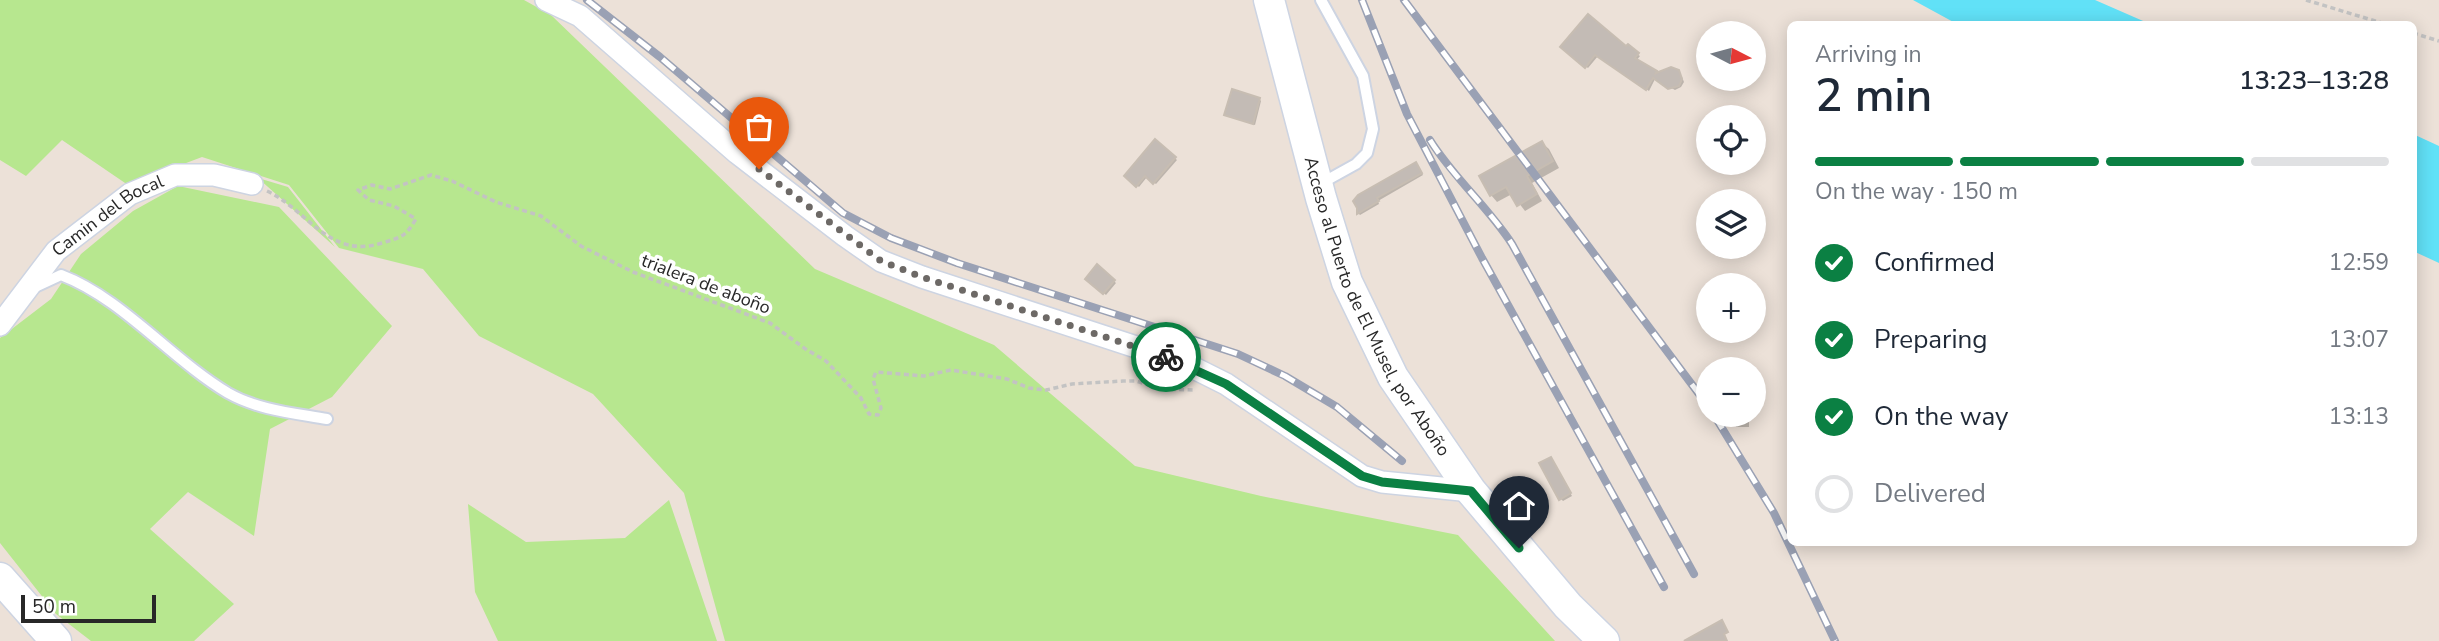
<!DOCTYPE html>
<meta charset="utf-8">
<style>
:root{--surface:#fff;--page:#f6f6f7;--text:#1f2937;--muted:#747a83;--line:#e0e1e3;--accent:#0b8043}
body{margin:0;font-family:"Nunito Sans",sans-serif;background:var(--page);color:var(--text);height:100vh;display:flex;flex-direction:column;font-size:26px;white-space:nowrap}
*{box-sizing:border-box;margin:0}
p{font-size:23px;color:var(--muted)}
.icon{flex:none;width:38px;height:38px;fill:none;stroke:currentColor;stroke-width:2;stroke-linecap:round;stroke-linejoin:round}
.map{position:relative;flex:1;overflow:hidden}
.details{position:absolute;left:1787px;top:21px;width:630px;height:525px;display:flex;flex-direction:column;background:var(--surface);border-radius:10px;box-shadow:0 4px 18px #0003}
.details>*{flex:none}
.needle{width:46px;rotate:96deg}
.fabs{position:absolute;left:1696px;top:21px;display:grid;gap:14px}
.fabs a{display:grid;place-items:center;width:70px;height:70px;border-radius:50%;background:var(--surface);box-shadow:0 4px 18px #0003;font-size:35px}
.scale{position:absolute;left:21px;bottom:18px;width:135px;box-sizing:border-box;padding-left:7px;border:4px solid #282828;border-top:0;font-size:19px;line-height:24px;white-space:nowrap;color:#282828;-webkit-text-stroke:5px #fff;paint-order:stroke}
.pin{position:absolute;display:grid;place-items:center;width:60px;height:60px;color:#fff;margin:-72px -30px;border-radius:50% 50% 50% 0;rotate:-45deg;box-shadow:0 0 7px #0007}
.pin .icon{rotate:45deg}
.courier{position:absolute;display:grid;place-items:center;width:70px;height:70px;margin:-35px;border:5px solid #0b8043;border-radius:50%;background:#fff;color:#222;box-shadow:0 2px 9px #0007}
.summary em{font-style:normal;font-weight:600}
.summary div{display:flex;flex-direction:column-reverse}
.summary{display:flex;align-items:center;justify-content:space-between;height:119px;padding:0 28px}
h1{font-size:46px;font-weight:600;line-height:52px}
.bar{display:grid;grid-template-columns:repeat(4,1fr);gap:10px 7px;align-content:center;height:84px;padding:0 28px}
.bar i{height:9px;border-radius:5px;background:var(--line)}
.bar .active{background:var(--accent)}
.bar p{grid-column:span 4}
ol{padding:0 28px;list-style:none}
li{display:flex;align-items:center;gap:21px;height:77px}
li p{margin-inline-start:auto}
li .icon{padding:7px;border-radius:50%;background:var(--accent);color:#fff;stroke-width:4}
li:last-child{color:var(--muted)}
li i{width:38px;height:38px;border:4px solid var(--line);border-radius:50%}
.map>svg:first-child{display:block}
.green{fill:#b7e78f}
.water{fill:#61e1f7}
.shadow{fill:#0003}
.building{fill:#c3bbb5;stroke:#c7bdb2;stroke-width:2}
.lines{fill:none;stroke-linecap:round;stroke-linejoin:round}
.lane-casing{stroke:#cdd4e2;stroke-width:14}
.street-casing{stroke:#cdd4e2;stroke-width:24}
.secondary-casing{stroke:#cdd4e2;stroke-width:33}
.path{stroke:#c3c3c3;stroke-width:3.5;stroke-dasharray:5 3.5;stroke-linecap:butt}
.lane{stroke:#fff;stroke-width:10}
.street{stroke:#fff;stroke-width:21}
.secondary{stroke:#fff;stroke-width:30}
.rail-casing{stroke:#9aa1b4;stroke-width:8}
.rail{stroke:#fff;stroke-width:5;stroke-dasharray:16;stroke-linecap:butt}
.done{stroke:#6d6966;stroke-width:7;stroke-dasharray:0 12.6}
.route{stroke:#0b8043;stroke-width:9}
.labels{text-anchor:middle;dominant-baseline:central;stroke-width:7;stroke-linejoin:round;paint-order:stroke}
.street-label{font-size:18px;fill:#282828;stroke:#fff}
</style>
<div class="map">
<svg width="2439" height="641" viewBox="0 0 2439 641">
<rect width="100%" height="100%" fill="#ece1d8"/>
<path class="green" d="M 0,0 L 524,0 L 551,15 L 815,269 L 994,345 L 1135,466 L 1261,496 L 1458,535 L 1555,641 L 725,641 L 684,493 L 593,394 L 479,336 L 423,269 L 339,248 L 289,185 L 202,157 L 128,185 L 62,140 L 26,176 L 0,160 Z
M 258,178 L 288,187 L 335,247 Z
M 178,186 L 279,207 L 392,326 L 332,397 L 270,429 L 254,536 L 188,492 L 150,529 L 234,604 L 194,641 L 91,641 L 56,614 L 0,543 L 0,338 L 51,299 L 81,254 L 133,211 Z
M 669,500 L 717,641 L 498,641 L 475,592 L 468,504 L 526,542 L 625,538 Z"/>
<path class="water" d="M 1913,0 L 2095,0 L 2150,24 L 1957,24 Z
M 2413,134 L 2439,146 L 2439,263 L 2413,251 Z"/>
<path class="shadow" d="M 1563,47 L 1626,48 L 1640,56 L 1636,61 L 1658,74 L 1675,70 L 1682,77 L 1684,82 L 1681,87 L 1675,90 L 1655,79 L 1649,91 L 1598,56 L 1588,68 Z
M 1259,99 L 1261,101 L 1255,125 L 1226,115 Z
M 1156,142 L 1177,160 L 1156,184 L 1147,177 L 1139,187 L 1126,176 Z
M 1542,143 L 1549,149 L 1559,168 L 1532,183 L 1542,201 L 1525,211 L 1512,194 L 1497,202 L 1491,195 Z
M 1418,166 L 1423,175 L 1378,201 L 1379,204 L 1360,215 L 1358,213 L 1359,207 Z
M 1097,266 L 1116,283 L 1106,295 L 1087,278 Z
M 1734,415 L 1749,415 L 1749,427 L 1736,427 Z
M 1552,461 L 1572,496 L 1563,501 L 1561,499 Z"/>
<path class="building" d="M 1588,14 L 1626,46 L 1628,44 L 1639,53 L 1635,58 L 1657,71 L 1656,73 L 1671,67 L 1679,70 L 1682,79 L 1679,86 L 1668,89 L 1653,78 L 1646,90 L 1595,55 L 1585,68 L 1560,47 Z
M 1232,89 L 1260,98 L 1253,124 L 1224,115 Z
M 1155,139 L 1176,157 L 1153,184 L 1145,176 L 1136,187 L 1124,176 Z
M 1542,141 L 1553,161 L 1527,176 L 1537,194 L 1517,206 L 1506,187 L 1490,196 L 1479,176 Z
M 1416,162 L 1422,173 L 1377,198 L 1379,201 L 1357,214 L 1357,208 L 1353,201 L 1358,195 Z
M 1097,264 L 1115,280 L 1103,294 L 1085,279 Z
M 1551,457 L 1571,493 L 1559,500 L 1539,463 Z
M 1722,620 L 1728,632 L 1724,634 L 1727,641 L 1684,641 Z"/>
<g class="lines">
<defs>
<path id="lane" d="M 1320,184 L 1356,164 L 1367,153 L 1373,129 L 1363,76 L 1321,0
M 33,288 L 61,275 C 122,298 171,359 228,393 C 258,410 293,413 327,419"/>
<g id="street">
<path d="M 546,0 L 580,16 L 737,153 L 845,236 L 881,261 L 922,277 L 1182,362 L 1226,384 L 1362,476 L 1382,482 L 1471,491"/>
<path id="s1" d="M 0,325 L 56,251 L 130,194 L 175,175 L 214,175 L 252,184"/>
</g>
<g id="secondary">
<path id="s2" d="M 1269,0 L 1321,198 L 1347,282 L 1393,377 L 1471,491 L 1568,606 L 1604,641"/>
<path d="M 0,578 L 56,641"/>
</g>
</defs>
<use href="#lane" class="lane-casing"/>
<use href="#street" class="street-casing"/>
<use href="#secondary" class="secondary-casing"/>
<path class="path" d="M 2306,0 L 2385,24
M 2413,33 L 2439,41
M 267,191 C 308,210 329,260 382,243 C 402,237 405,237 416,219 L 394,206 L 369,200 L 358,190 L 372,185 L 390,189 L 431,175 L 452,181 L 496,202 L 541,216 L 581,246 L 633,272 L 770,323 L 807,350 L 826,361 L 861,398 L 869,414 L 878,415 L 881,408 L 873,379 L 876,372 L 924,376 L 951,370 L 1007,379 L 1029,388 L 1046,390 L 1072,384 L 1123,381 L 1136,381 L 1162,389 L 1194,390"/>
<use href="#lane" class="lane"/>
<use href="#street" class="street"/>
<use href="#secondary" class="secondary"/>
<defs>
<path id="rail" d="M 587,0 L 660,57 L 843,213 L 891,238 L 957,263 L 1238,354 L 1285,376 L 1337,407 L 1402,461
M 1362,0 L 1407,114 L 1482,258 L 1664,587
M 1404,0 L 1708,406
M 1430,140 C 1453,177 1488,207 1512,244 L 1694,574
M 1714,415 L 1774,513 L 1835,641"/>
</defs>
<use href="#rail" class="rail-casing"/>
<use href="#rail" class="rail"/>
</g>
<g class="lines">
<path class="done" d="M 759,169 L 881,261 L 922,277 L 1166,357"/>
<path class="route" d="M 1166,357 L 1226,384 L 1362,476 L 1382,482 L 1471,491 L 1519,548"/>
</g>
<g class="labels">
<g class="street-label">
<text stroke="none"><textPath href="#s1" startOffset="156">Camin del Bocal</textPath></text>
<text transform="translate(706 284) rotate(21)">trialera de aboño</text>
<text stroke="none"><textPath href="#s2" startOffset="327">Acceso al Puerto de El Musel, por Aboño</textPath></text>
</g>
</g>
</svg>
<div class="fabs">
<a><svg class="needle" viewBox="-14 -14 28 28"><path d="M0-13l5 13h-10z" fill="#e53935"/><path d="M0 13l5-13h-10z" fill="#747a83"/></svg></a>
<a><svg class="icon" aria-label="locate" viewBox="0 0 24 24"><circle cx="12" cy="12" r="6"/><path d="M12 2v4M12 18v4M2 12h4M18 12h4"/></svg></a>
<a><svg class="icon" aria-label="layers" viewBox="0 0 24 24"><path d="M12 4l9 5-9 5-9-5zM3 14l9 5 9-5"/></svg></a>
<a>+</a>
<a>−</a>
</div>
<div class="scale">50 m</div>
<div class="pin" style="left:759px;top:169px;background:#ea580c"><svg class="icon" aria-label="bag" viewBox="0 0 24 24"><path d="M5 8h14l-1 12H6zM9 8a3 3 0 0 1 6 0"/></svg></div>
<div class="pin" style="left:1519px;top:548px;background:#1f2937"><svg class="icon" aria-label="home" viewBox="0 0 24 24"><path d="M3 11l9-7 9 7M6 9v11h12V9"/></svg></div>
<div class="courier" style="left:1166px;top:357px"><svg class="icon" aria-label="bike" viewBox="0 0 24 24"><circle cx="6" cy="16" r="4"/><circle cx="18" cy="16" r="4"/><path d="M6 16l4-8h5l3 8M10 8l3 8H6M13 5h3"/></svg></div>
<section class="details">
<div class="summary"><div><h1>2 min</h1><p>Arriving in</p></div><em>13:23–13:28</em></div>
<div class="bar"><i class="active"></i><i class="active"></i><i class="active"></i><i></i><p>On the way · 150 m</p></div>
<ol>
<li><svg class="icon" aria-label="check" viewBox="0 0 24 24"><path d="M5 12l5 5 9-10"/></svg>Confirmed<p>12:59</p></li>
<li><svg class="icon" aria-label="check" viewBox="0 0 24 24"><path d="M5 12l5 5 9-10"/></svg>Preparing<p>13:07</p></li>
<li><svg class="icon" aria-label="check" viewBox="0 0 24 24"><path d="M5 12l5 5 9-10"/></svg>On the way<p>13:13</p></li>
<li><i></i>Delivered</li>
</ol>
</section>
</div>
